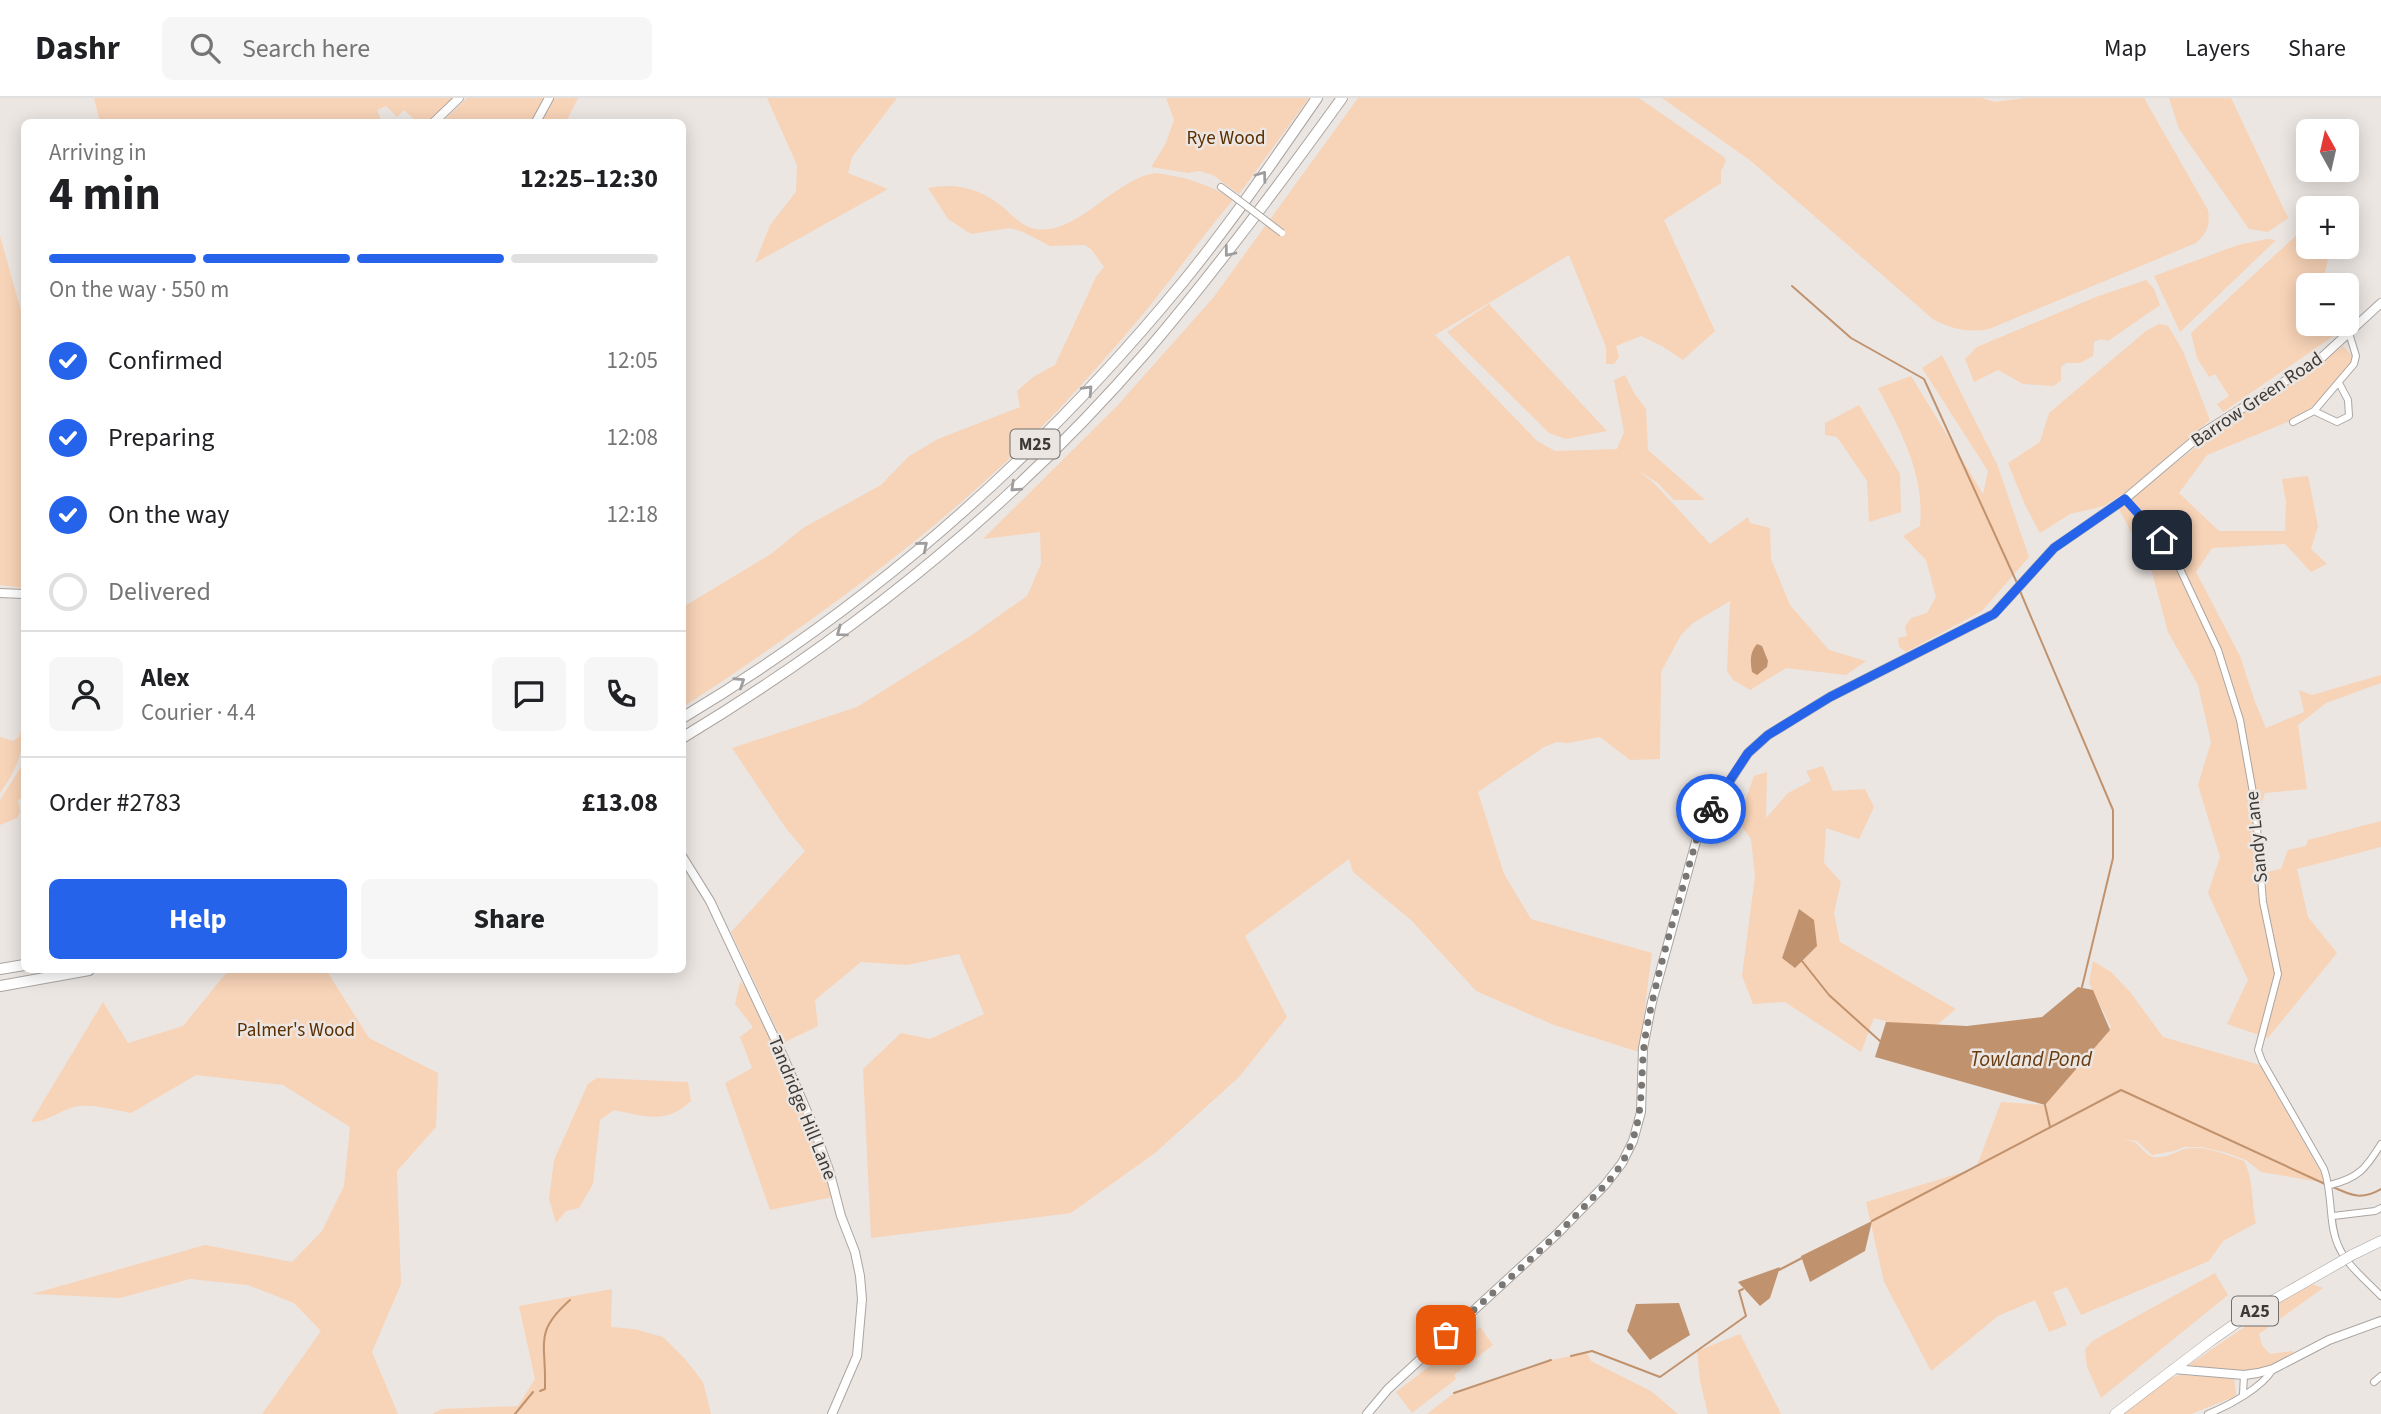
<!DOCTYPE html>
<meta charset="utf-8">
<style>
:root{--surface:#fff;--page:#f6f6f6;--text:#202124;--muted:#757577;--line:#e0e0e0;--accent:#2563eb}
body{margin:0;font-family:"Source Sans 3",sans-serif;background:var(--page);color:var(--text);height:100vh;display:flex;flex-direction:column;font-size:26px;white-space:nowrap}
*{box-sizing:border-box;margin:0}
p{font-size:23px;color:var(--muted)}
.icon{flex:none;width:38px;height:38px;fill:none;stroke:currentColor;stroke-width:2;stroke-linecap:round;stroke-linejoin:round}
.map{position:relative;flex:1;overflow:hidden}
.panel{position:absolute;left:21px;top:21px;width:665px;height:854px;display:flex;flex-direction:column;background:var(--surface);border-radius:10px;box-shadow:0 4px 18px #0003}
.panel>*{flex:none}
.needle{width:46px;rotate:352deg}
.fabs{position:absolute;left:2296px;top:21px;display:grid;gap:14px}
.fabs a{display:grid;place-items:center;width:63px;height:63px;border-radius:10px;background:var(--surface);box-shadow:0 4px 18px #0003;font-size:35px}
.pin{position:absolute;display:grid;place-items:center;width:60px;height:60px;color:#fff;margin:-30px;border-radius:14px;box-shadow:0 4px 10px #0006}
.courier{position:absolute;display:grid;place-items:center;width:70px;height:70px;margin:-35px;border:5px solid #2563eb;border-radius:50%;background:#fff;color:#222;box-shadow:0 2px 9px #0007}
.head em{font-style:normal;font-weight:700}
.head div{display:flex;flex-direction:column-reverse}
.head{display:flex;align-items:center;justify-content:space-between;height:119px;padding:0 28px}
h1{font-size:46px;font-weight:700;line-height:52px}
.bar{display:grid;grid-template-columns:repeat(4,1fr);gap:10px 7px;align-content:center;height:84px;padding:0 28px}
.bar i{height:9px;border-radius:5px;background:var(--line)}
.bar .selected{background:var(--accent)}
.bar p{grid-column:span 4}
.line{display:flex;align-items:center;gap:18px;padding:0 28px;border-top:2px solid var(--line)}
.line div{flex:1}
.round{display:grid;place-items:center;flex:none;width:74px;height:74px;border-radius:10px;background:var(--page)}
ol{padding:0 28px;list-style:none}
li{display:flex;align-items:center;gap:21px;height:77px}
li p{margin-inline-start:auto}
li .icon{padding:7px;border-radius:50%;background:var(--accent);color:#fff;stroke-width:4}
li:last-child{color:var(--muted)}
li i{width:38px;height:38px;border:4px solid var(--line);border-radius:50%}
.cta{display:flex;gap:14px;margin-top:auto;padding:14px 28px}
.cta a{flex:1;height:80px;border-radius:10px;background:var(--accent);color:#fff;font-size:28px;font-weight:700;line-height:80px;text-align:center}
.cta a+a{background:var(--page);color:var(--text)}
header{display:flex;align-items:center;gap:42px;box-sizing:border-box;height:98px;padding:0 35px;background:var(--surface);border-bottom:2px solid var(--line)}
header strong{font-size:33px}
nav{display:flex;gap:38px;margin-inline-start:auto;font-size:24px}
.search{width:490px;height:63px;background:var(--page);display:flex;align-items:center;gap:18px;box-sizing:border-box;padding:0 24px;border-radius:10px;color:var(--muted);font-size:26px}
.map>svg:first-child{display:block}
.green{fill:#f7d3b7}
.water{fill:#c0926d}
.lines{fill:none;stroke-linecap:round;stroke-linejoin:round}
.stream{stroke:#c0926d;stroke-width:2}
.street-casing{stroke:#aba5a1;stroke-width:8}
.secondary-casing{stroke:#aba5a1;stroke-width:10}
.primary-casing{stroke:#aba5a1;stroke-width:11}
.highway-casing{stroke:#aba5a1;stroke-width:12}
.street{stroke:#fff;stroke-width:6}
.secondary{stroke:#fff;stroke-width:8}
.primary{stroke:#fff;stroke-width:10}
.highway{stroke:#fff;stroke-width:10}
.street-bridge-casing{stroke:#aba5a1;stroke-width:8;stroke-linecap:butt}
.primary-bridge-casing{stroke:#aba5a1;stroke-width:11;stroke-linecap:butt}
.street-bridge{stroke:#fff;stroke-width:6}
.primary-bridge{stroke:#fff;stroke-width:10}
.oneway{stroke:#9e9c9c}
.done{stroke:#7a7674;stroke-width:7;stroke-dasharray:0 12.6}
.route{stroke:#2563eb;stroke-width:9}
.labels{text-anchor:middle;dominant-baseline:central;stroke-width:5;stroke-linejoin:round;paint-order:stroke}
.shield{fill:#ece6e2;stroke:#716e6b;stroke-width:2}
.shield-label{font-size:18px;font-weight:bold;fill:#3c3a38}
.park-label{font-size:19px;fill:#5b2f00;stroke:#ece6e2}
.street-label{font-size:19px;fill:#3c3a38;stroke:#ece6e2}
.water-label{font-size:21px;font-style:italic;fill:#693c11;stroke:#ece6e2}
</style>
<header>
<strong>Dashr</strong>
<div class="search"><svg class="icon" aria-label="search" viewBox="0 0 24 24"><circle cx="10" cy="10" r="6"/><path d="M15 15l6 6"/></svg>Search here</div>
<nav><a>Map</a><a>Layers</a><a>Share</a></nav>
</header>
<div class="map">
<svg width="2381" height="1316" viewBox="0 0 2381 1316">
<rect width="100%" height="100%" fill="#ece6e2"/>
<path class="green" d="M 94,0 L 453,0 L 427,24 L 417,24 L 404,12 L 397,19 L 386,8 L 377,12 L 382,24 L 100,24 Z
M 467,0 L 545,0 L 534,24 L 442,24 Z
M 551,0 L 578,0 L 566,24 L 538,24 Z
M 767,0 L 897,0 L 852,59 L 848,75 L 888,91 L 755,165 L 770,127 L 796,94 L 797,67 Z
M 1166,0 L 1309,0 L 1239,96 L 1213,77 L 1199,73 L 1188,75 L 1151,69 L 1165,47 L 1174,22 Z
M 1358,0 L 1639,0 L 1724,59 L 1726,63 L 1721,73 L 1721,85 L 1664,122 L 1715,233 L 1683,262 L 1662,248 L 1641,238 L 1616,248 L 1619,259 L 1614,266 L 1606,266 L 1606,249 L 1569,157 L 1435,237 L 1537,343 L 1555,353 L 1617,351 L 1624,334 L 1614,282 L 1625,277 L 1634,295 L 1646,311 L 1648,352 L 1705,402 L 1674,402 L 1658,385 L 1637,372 L 1655,386 L 1710,446 L 1748,419 L 1750,425 L 1770,430 L 1771,461 L 1790,507 L 1829,552 L 1866,563 L 1846,577 L 1786,570 L 1750,592 L 1733,582 L 1727,573 L 1730,503 L 1693,525 L 1681,537 L 1661,574 L 1660,661 L 1630,662 L 1600,639 L 1568,645 L 1557,644 L 1544,649 L 1478,694 L 1504,776 L 1531,821 L 1652,855 L 1639,954 L 1554,927 L 1476,893 L 1411,822 L 1353,774 L 1349,761 L 1245,838 L 1287,919 L 1239,979 L 1155,1055 L 1071,1115 L 871,1140 L 863,971 L 901,935 L 930,941 L 984,916 L 959,856 L 907,867 L 861,864 L 815,902 L 818,928 L 783,945 L 731,834 L 805,753 L 785,729 L 732,650 L 857,609 L 969,539 L 1027,498 L 1041,466 L 1040,434 L 983,441 L 1117,308 L 1213,200 Z
M 1662,0 L 1982,0 L 1995,4 L 2025,0 L 2144,0 L 2208,112 C 2210,127 2208,135 2196,145 L 1989,231 C 1968,235 1953,231 1934,222 L 1751,63 Z
M 2169,0 L 2231,0 L 2288,120 L 2268,134 L 2249,131 L 2179,31 Z
M 1156,75 C 1185,79 1210,86 1233,102 C 1202,138 1174,178 1144,215 C 1117,247 1089,279 1060,310 C 949,427 817,521 683,609 L 683,509 L 771,456 L 803,430 L 881,387 L 909,358 L 938,341 L 1020,309 L 1017,293 L 1033,279 L 1055,267 L 1096,179 L 1104,169 L 1092,152 L 1085,147 L 1050,148 L 1021,133 L 1010,130 L 971,136 L 948,121 L 928,90 C 957,84 982,91 1004,110 C 1013,118 1023,129 1035,131 C 1078,138 1113,81 1156,75 Z
M 2308,130 L 2308,149 L 2323,153 L 2328,162 L 2325,174 L 2329,187 L 2308,187 L 2308,226 L 2347,225 L 2348,228 L 2223,314 L 2217,306 L 2229,298 L 2215,276 L 2209,279 L 2197,260 L 2191,235 L 2303,131 Z
M 0,138 L 24,223 L 24,490 L 0,487 Z
M 2267,141 L 2276,142 L 2180,234 L 2154,178 L 2238,147 Z
M 2146,182 L 2154,191 L 2160,207 L 2108,243 L 2101,241 L 2094,244 L 2093,258 L 2080,265 L 2066,265 L 2061,269 L 2061,282 L 2054,288 L 2023,286 L 1998,272 L 1974,284 L 1965,261 L 1977,249 L 2096,199 Z
M 1489,206 L 1607,333 L 1566,341 L 1549,335 L 1447,234 Z
M 2159,226 L 2168,228 L 2183,253 L 2210,322 L 2127,393 L 2104,408 L 2070,416 L 2040,435 L 2025,407 L 2008,365 L 2040,344 L 2049,315 L 2146,233 Z
M 2343,248 L 2354,260 L 2323,301 L 2295,321 L 2207,357 L 2179,395 L 2219,433 L 2285,433 L 2286,404 L 2282,381 L 2308,378 L 2318,428 L 2311,451 L 2327,466 L 2311,474 L 2285,446 L 2212,450 L 2196,474 L 2240,558 L 2255,604 L 2266,630 L 2304,614 L 2299,592 L 2312,597 L 2381,577 L 2381,585 L 2326,605 L 2298,627 L 2307,691 L 2265,695 L 2251,741 L 2257,776 L 2281,771 L 2288,752 L 2306,748 L 2308,742 L 2381,723 L 2381,749 L 2297,771 L 2308,819 L 2337,855 L 2268,940 L 2227,926 L 2248,882 L 2208,795 L 2220,759 L 2198,687 L 2211,644 L 2198,587 L 2168,534 L 2152,474 L 2119,411 C 2161,376 2203,342 2248,312 C 2280,290 2313,273 2343,248 Z
M 1942,257 L 1997,366 L 2029,459 L 1982,513 L 1906,554 L 1899,549 L 1898,540 L 1907,538 L 1905,529 L 1911,520 L 1927,515 L 1936,499 L 1926,462 L 1903,438 L 1920,428 C 1925,376 1901,334 1878,290 L 1911,278 L 1983,396 L 1988,373 L 1922,270 Z
M 1859,307 L 1900,376 L 1901,414 L 1869,424 L 1867,383 L 1837,339 L 1825,337 L 1825,325 Z
M 24,624 C 25,652 16,673 0,695 L 0,639 L 13,643 L 19,639 Z
M 24,664 L 24,699 L 18,702 L 20,714 L 17,720 L 0,727 L 0,702 Z
M 1823,668 L 1833,693 L 1865,691 L 1874,709 L 1859,741 L 1826,730 L 1824,765 L 1841,784 L 1834,815 L 1840,844 L 1956,911 L 1927,935 L 1874,920 L 1861,954 L 1785,904 L 1753,906 L 1742,878 L 1755,778 L 1751,741 L 1738,723 L 1754,678 L 1767,674 L 1766,720 L 1788,695 L 1811,683 L 1806,673 Z
M 2093,863 L 2111,874 L 2131,895 L 2163,939 L 2260,967 L 2327,1085 L 2261,1074 L 2246,1062 L 2224,1054 L 2201,1049 L 2184,1049 L 2174,1053 L 2152,1057 L 2137,1043 L 2123,1041 C 2126,1042 2133,1043 2137,1046 C 2143,1051 2146,1058 2154,1059 C 2166,1061 2174,1054 2185,1051 C 2204,1047 2227,1057 2244,1063 C 2254,1082 2251,1104 2256,1125 L 2223,1143 L 2209,1163 L 2081,1217 L 2067,1189 L 2053,1194 L 2067,1227 L 2049,1234 L 2035,1202 L 1998,1218 L 1931,1273 L 1884,1184 L 1866,1104 L 1976,1070 L 2001,1004 L 2045,1007 L 2111,929 L 2089,885 Z
M 227,874 L 328,875 L 369,940 L 438,975 L 436,1029 L 397,1073 L 401,1186 L 372,1254 L 398,1316 L 262,1316 L 321,1233 L 294,1205 L 248,1187 L 190,1181 L 120,1200 L 32,1196 L 205,1147 L 292,1164 L 322,1133 L 344,1088 L 350,1029 L 283,987 L 196,977 L 131,1015 C 114,1012 91,1005 74,1009 C 59,1013 47,1024 31,1024 L 103,904 L 128,945 L 183,928 Z
M 740,884 L 750,893 C 780,960 815,1027 833,1099 L 770,1112 L 725,985 L 752,970 L 740,939 L 753,929 L 735,906 Z
M 597,980 L 688,984 L 691,1003 C 665,1027 645,1018 614,1012 L 600,1022 L 593,1086 L 579,1110 L 566,1113 L 556,1125 L 549,1101 L 554,1062 L 588,986 Z
M 2215,1175 L 2228,1197 L 2101,1300 L 2087,1269 L 2085,1251 L 2094,1242 Z
M 2309,1185 L 2323,1190 L 2259,1236 L 2262,1247 L 2270,1256 L 2292,1253 L 2294,1256 C 2291,1257 2289,1260 2286,1262 C 2260,1278 2217,1272 2189,1267 Z
M 612,1191 L 611,1229 L 634,1231 L 663,1239 L 685,1261 L 703,1284 L 711,1316 L 432,1316 L 442,1311 L 518,1308 L 535,1281 L 519,1208 Z
M 1480,1229 L 1493,1247 L 1454,1277 L 1456,1281 L 1412,1315 L 1396,1294 Z
M 1740,1236 L 1781,1316 L 1708,1316 L 1700,1283 L 1697,1253 Z
M 1587,1255 L 1591,1263 L 1651,1293 L 1678,1316 L 1427,1316 L 1454,1295 L 1551,1262 Z
M 2180,1277 L 2234,1280 L 2236,1298 L 2191,1316 L 2124,1316 L 2166,1282 Z"/>
<path class="water" d="M 1757,546 L 1762,548 L 1768,563 L 1767,569 L 1757,577 L 1752,574 C 1750,563 1750,554 1757,546 Z
M 1799,811 L 1814,822 L 1817,848 L 1795,870 L 1782,860 Z
M 2078,889 L 2093,892 L 2110,932 L 2045,1007 L 1875,959 L 1886,924 L 1967,928 L 2042,919 Z
M 1872,1123 L 1865,1153 L 1810,1184 L 1801,1158 Z
M 1780,1169 L 1770,1200 L 1760,1208 L 1738,1184 Z
M 1679,1205 L 1690,1237 L 1650,1262 L 1627,1233 L 1636,1206 Z"/>
<g class="lines">
<path class="stream" d="M 1792,188 L 1851,240 L 1924,281 L 2017,485
M 2020,493 L 2113,712 L 2113,760 L 2082,889
M 1802,863 L 1829,897 L 1880,943
M 2045,1007 L 2050,1029
M 2333,1089 C 2352,1098 2362,1102 2381,1091
M 1872,1123 L 2121,992 L 2325,1086
M 1779,1172 L 1802,1160
M 1571,1258 L 1592,1253 L 1660,1279 L 1746,1218 L 1739,1193 L 1743,1191
M 540,1293 L 545,1291 L 545,1286 C 546,1244 534,1234 570,1202
M 1454,1295 L 1551,1262
M 515,1316 L 533,1294"/>
<defs>
<path id="street" d="M 1221,89 L 1236,100
M 2314,313 L 2337,324 L 2349,318 L 2348,302 L 2339,285
M 2293,324 L 2314,313 L 2354,266 L 2356,258 L 2349,235
M 2125,401 L 2162,442 L 2180,471 L 2218,552 L 2240,622 L 2255,706 L 2263,804 L 2278,876 L 2258,952 L 2262,963 L 2324,1071 C 2333,1096 2328,1124 2338,1147 C 2346,1167 2367,1183 2381,1198
M 2330,1087 C 2359,1080 2366,1070 2381,1046
M 2333,1118 L 2375,1113 L 2381,1110
M 2374,1284 L 2381,1278
M 2243,1296 L 2244,1277
M 2208,1316 C 2228,1308 2262,1290 2273,1271"/>
<path id="secondary" d="M 434,24 L 459,0
M 536,24 L 549,0
M 0,495 L 24,496
M 682,758 L 710,803 L 783,958 L 812,1025 L 829,1072 L 841,1118 L 855,1154 L 860,1178 L 862,1201 L 857,1258 L 832,1316
M 2173,1271 L 2244,1277 L 2258,1275 L 2273,1271 L 2329,1242 L 2381,1223
M 1367,1316 L 1388,1291 L 1558,1135 L 1605,1087 L 1622,1065 L 1633,1043 L 1641,1014 L 1643,950 L 1652,904 L 1700,729 L 1748,655 L 1768,637 L 1830,599 L 1994,516 L 2054,450 L 2125,401 L 2203,335 L 2320,261 L 2381,205"/>
<path id="primary" d="M 2352,1157 L 2381,1143
M 2115,1316 L 2212,1242 L 2249,1216 L 2342,1163"/>
<path id="highway" d="M 682,620 C 874,505 1042,356 1183,184 C 1231,125 1274,62 1317,0
M 682,640 C 856,535 1016,405 1148,252 C 1217,171 1280,86 1342,0
M 0,871 L 24,867
M 0,888 L 89,872"/>
</defs>
<use href="#street" class="street-casing"/>
<use href="#secondary" class="secondary-casing"/>
<use href="#primary" class="primary-casing"/>
<use href="#highway" class="highway-casing"/>
<use href="#street" class="street"/>
<use href="#secondary" class="secondary"/>
<use href="#primary" class="primary"/>
<use href="#highway" class="highway"/>
<defs>
<path id="street-bridge" d="M 1236,100 L 1282,135"/>
<path id="primary-bridge" d="M 2342,1163 L 2352,1157"/>
</defs>
<use href="#street-bridge" class="street-bridge-casing"/>
<use href="#primary-bridge" class="primary-bridge-casing"/>
<use href="#street-bridge" class="street-bridge"/>
<use href="#primary-bridge" class="primary-bridge"/>
</g>
<defs><path id="oneway-chevron" d="M-2-3.5L2.5 0L-2 3.5" fill="none" stroke-width="1.6" stroke-linecap="round" stroke-linejoin="round" transform="scale(1.75)"/></defs>
<g class="oneway">
<use href="#oneway-chevron" transform="translate(1262 78) rotate(-54)"/>
<use href="#oneway-chevron" transform="translate(1229 154) rotate(128)"/>
<use href="#oneway-chevron" transform="translate(1088 292) rotate(-47)"/>
<use href="#oneway-chevron" transform="translate(1015 389) rotate(137)"/>
<use href="#oneway-chevron" transform="translate(923 448) rotate(-40)"/>
<use href="#oneway-chevron" transform="translate(841 534) rotate(144)"/>
<use href="#oneway-chevron" transform="translate(740 584) rotate(-33)"/>
</g>
<g class="lines">
<path class="done" d="M 1446,1237 C 1491,1196 1539,1156 1582,1111 C 1596,1096 1613,1081 1623,1063 C 1649,1017 1637,978 1647,929 C 1660,861 1682,795 1700,729 L 1711,711"/>
<path class="route" d="M 1711,711 L 1748,655 L 1768,637 L 1830,599 L 1994,516 L 2054,450 L 2125,401 L 2162,442"/>
</g>
<g class="labels">
<g class="shield">
<rect x="1010.5" y="331.5" width="49" height="29" rx="5"/>
<rect x="2232" y="1198.5" width="46" height="29" rx="5"/>
</g>
<g class="shield-label">
<text x="1035" y="346">M25</text>
<text x="2255" y="1213">A25</text>
</g>
<g class="park-label">
<text x="1226" y="40">Rye Wood</text>
<text x="296" y="932">Palmer's Wood</text>
</g>
<g class="street-label">
<text transform="translate(2257 302) rotate(-34)">Barrow Green Road</text>
<text transform="translate(2257 739) rotate(-96)">Sandy Lane</text>
<text transform="translate(802 1010) rotate(68)">Tandridge Hill Lane</text>
</g>
<g class="water-label">
<text x="2031" y="961">Towland Pond</text>
</g>
</g>
</svg>
<div class="fabs">
<a><svg class="needle" viewBox="-14 -14 28 28"><path d="M0-13l5 13h-10z" fill="#e53935"/><path d="M0 13l5-13h-10z" fill="#757577"/></svg></a>
<a>+</a>
<a>−</a>
</div>
<div class="pin" style="left:1446px;top:1237px;background:#ea580c"><svg class="icon" aria-label="bag" viewBox="0 0 24 24"><path d="M5 8h14l-1 12H6zM9 8a3 3 0 0 1 6 0"/></svg></div>
<div class="pin" style="left:2162px;top:442px;background:#1f2937"><svg class="icon" aria-label="home" viewBox="0 0 24 24"><path d="M3 11l9-7 9 7M6 9v11h12V9"/></svg></div>
<div class="courier" style="left:1711px;top:711px"><svg class="icon" aria-label="bike" viewBox="0 0 24 24"><circle cx="6" cy="16" r="4"/><circle cx="18" cy="16" r="4"/><path d="M6 16l4-8h5l3 8M10 8l3 8H6M13 5h3"/></svg></div>
<section class="panel">
<div class="head"><div><h1>4 min</h1><p>Arriving in</p></div><em>12:25–12:30</em></div>
<div class="bar"><i class="selected"></i><i class="selected"></i><i class="selected"></i><i></i><p>On the way · 550 m</p></div>
<ol>
<li><svg class="icon" aria-label="check" viewBox="0 0 24 24"><path d="M5 12l5 5 9-10"/></svg>Confirmed<p>12:05</p></li>
<li><svg class="icon" aria-label="check" viewBox="0 0 24 24"><path d="M5 12l5 5 9-10"/></svg>Preparing<p>12:08</p></li>
<li><svg class="icon" aria-label="check" viewBox="0 0 24 24"><path d="M5 12l5 5 9-10"/></svg>On the way<p>12:18</p></li>
<li><i></i>Delivered</li>
</ol>
<div class="line" style="height:126px"><a class="round"><svg class="icon" aria-label="person" viewBox="0 0 24 24"><circle cx="12" cy="8" r="4"/><path d="M4 21q1-7 8-7t8 7"/></svg></a><div><b>Alex</b><p>Courier · 4.4</p></div><a class="round"><svg class="icon" aria-label="chat" viewBox="0 0 24 24"><path d="M4 5h16v11H9l-5 4z"/></svg></a><a class="round"><svg class="icon" aria-label="phone" viewBox="0 0 24 24"><path d="M5 4h4l2 5-3 2q2 4 5 5l2-3 5 2v4C11 20 4 13 5 4z"/></svg></a></div>
<div class="line" style="height:91px"><div>Order #2783</div><b>£13.08</b></div>
<div class="cta"><a>Help</a><a>Share</a></div>
</section>
</div>
